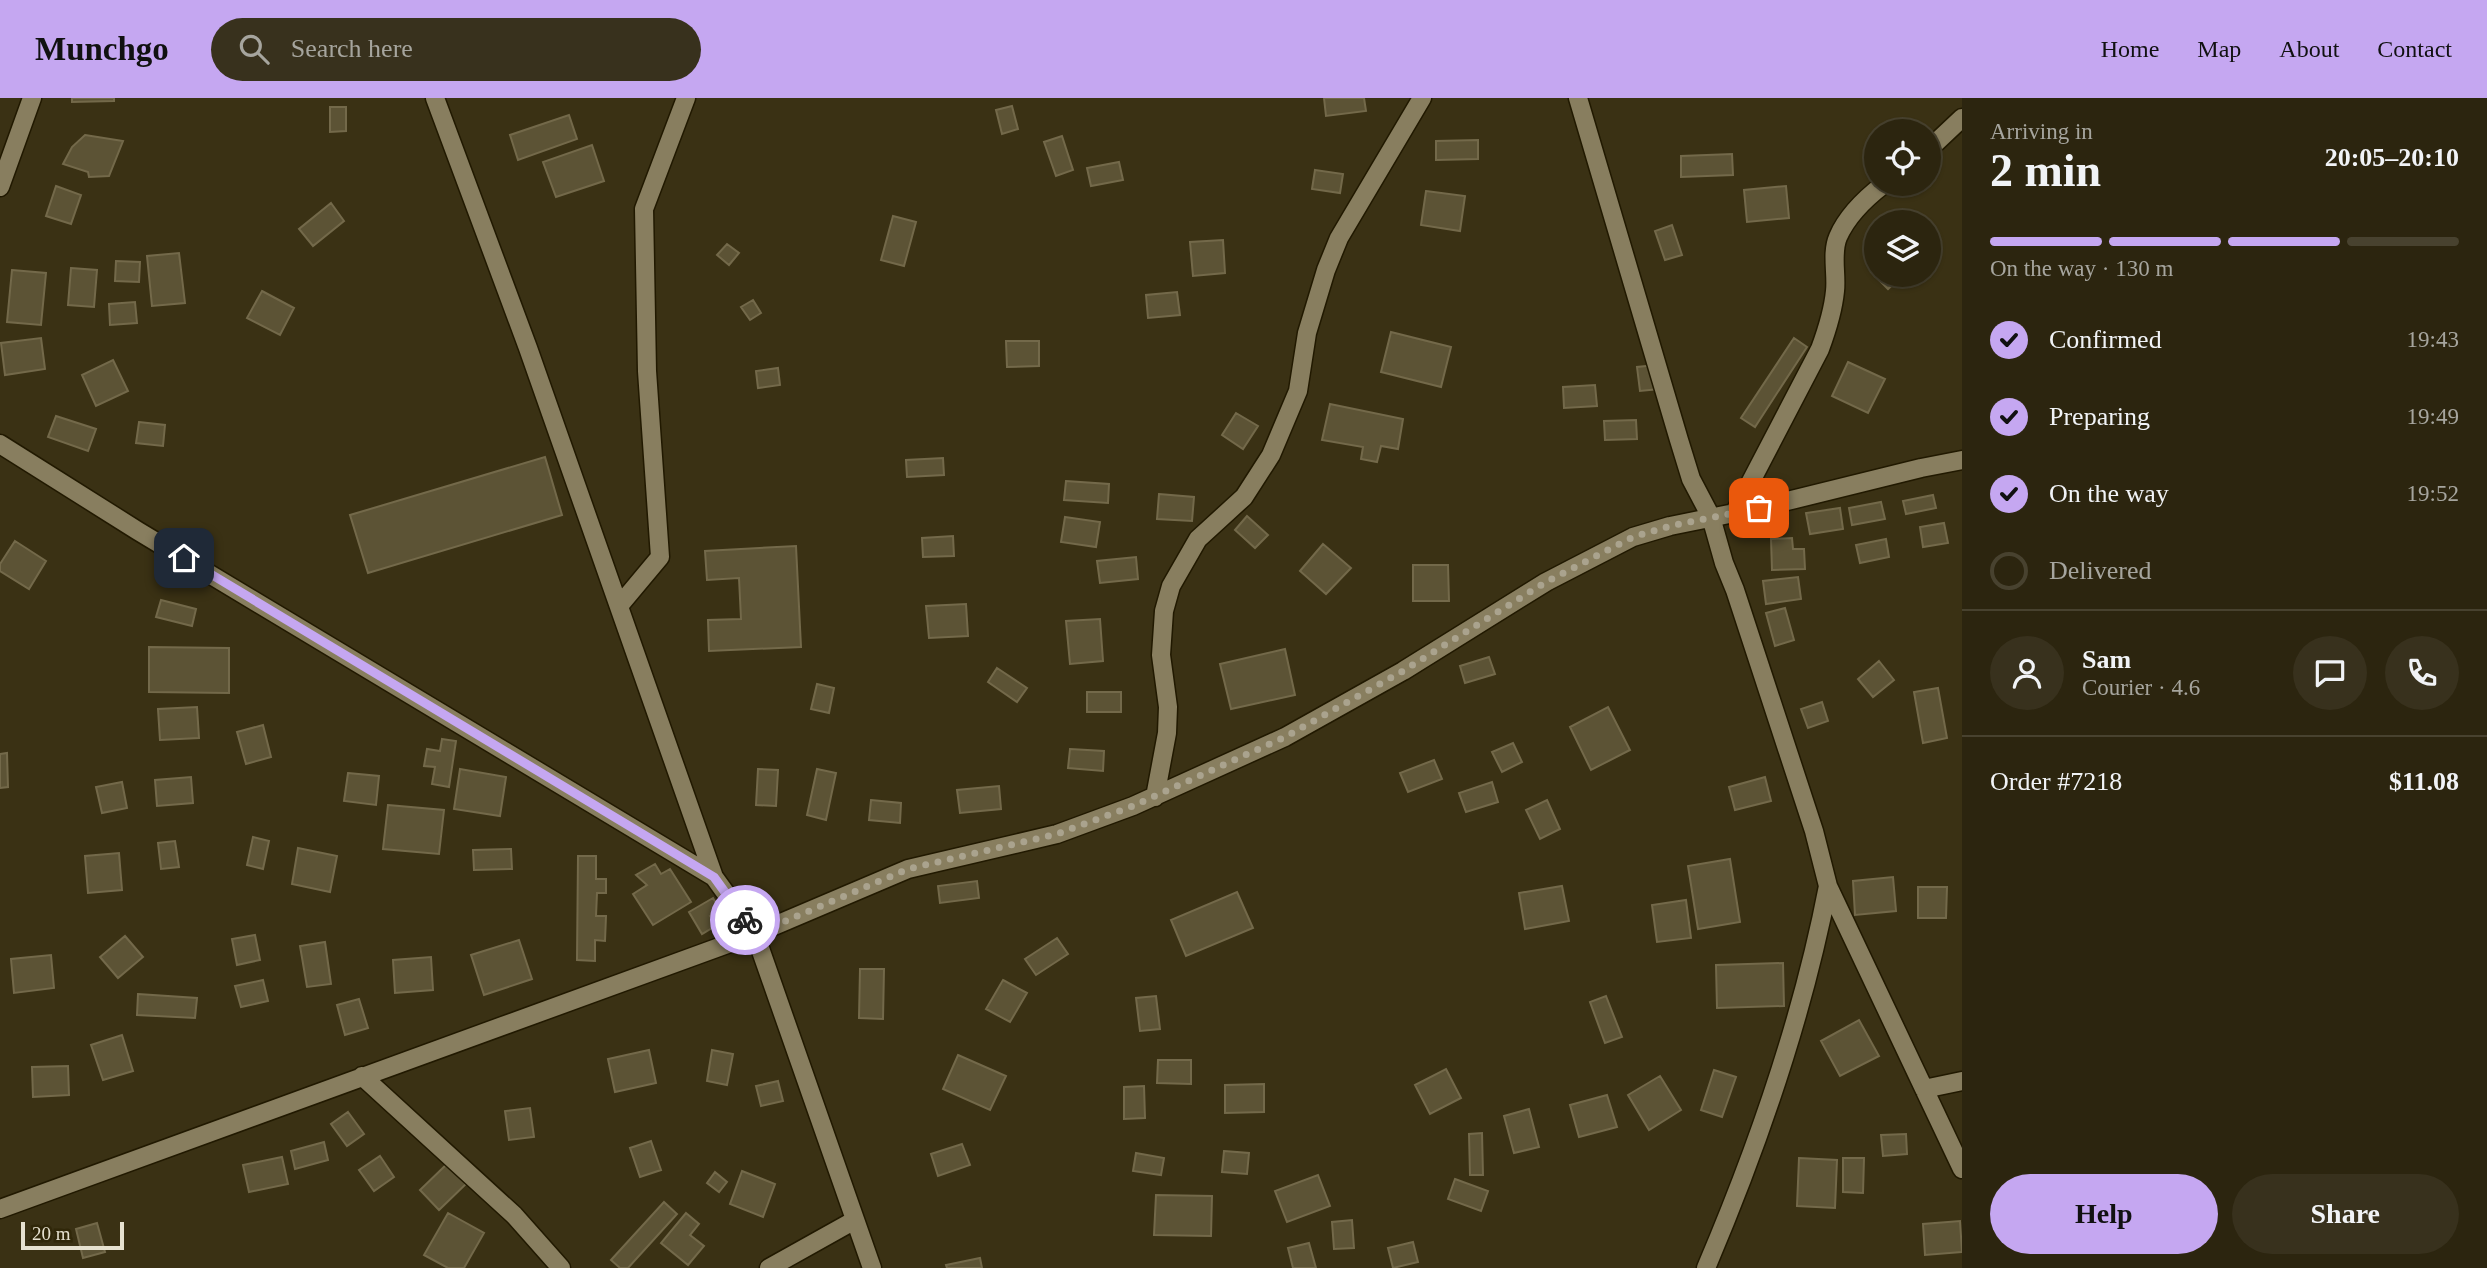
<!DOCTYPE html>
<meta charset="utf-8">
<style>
:root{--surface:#2c250f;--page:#38311d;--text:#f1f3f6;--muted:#a6a59e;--line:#48422f;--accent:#c5a7f1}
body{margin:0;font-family:"Times New Roman",serif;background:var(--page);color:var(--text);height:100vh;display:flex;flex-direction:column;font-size:26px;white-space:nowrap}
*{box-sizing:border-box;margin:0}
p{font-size:23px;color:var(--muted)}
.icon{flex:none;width:38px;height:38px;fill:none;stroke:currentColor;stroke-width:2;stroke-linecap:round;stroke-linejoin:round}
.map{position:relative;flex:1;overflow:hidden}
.drawer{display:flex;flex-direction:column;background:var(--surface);width:525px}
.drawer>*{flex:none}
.controls{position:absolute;left:1864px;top:21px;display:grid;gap:14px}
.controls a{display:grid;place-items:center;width:77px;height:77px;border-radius:50%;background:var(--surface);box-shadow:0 2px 5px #0004,0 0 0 2px var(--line);font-size:35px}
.scale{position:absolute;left:21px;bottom:18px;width:103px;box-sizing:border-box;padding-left:7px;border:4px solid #e6e1d0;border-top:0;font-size:19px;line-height:24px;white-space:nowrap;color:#e6e1d0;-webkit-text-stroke:5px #302709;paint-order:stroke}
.pin{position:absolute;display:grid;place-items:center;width:60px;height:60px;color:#fff;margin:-30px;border-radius:14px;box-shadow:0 4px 10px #0006}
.courier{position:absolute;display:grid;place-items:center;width:70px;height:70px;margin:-35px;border:5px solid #c5a7f1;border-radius:50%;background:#fff;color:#222;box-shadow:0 2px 9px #0007}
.head em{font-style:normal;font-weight:700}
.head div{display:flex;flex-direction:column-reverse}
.head{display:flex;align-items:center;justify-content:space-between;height:119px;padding:0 28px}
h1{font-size:46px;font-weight:700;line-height:52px}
.bar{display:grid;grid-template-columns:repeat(4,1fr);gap:10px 7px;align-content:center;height:84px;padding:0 28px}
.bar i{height:9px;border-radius:5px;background:var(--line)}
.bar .active{background:var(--accent)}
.bar p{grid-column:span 4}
.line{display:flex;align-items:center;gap:18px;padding:0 28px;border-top:2px solid var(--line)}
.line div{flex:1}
.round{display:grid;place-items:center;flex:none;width:74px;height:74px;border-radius:37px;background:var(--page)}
ol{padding:0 28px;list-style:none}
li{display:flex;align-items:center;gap:21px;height:77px}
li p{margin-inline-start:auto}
li .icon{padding:7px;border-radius:50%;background:var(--accent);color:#111;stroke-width:4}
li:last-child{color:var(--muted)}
li i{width:38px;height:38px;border:4px solid var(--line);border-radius:50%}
.primary-button{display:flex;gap:14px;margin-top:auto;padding:14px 28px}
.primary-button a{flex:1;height:80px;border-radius:42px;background:var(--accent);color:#111;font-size:28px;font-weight:700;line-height:80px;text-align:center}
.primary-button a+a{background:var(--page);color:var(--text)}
header{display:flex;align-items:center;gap:42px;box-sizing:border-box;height:98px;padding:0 35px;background:var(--accent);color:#111}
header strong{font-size:33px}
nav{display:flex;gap:38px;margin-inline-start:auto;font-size:24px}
.search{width:490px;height:63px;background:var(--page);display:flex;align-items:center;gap:18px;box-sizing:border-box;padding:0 24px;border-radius:38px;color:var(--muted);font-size:26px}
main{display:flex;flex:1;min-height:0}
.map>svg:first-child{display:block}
.building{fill:#5c5335;stroke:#73694a;stroke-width:2}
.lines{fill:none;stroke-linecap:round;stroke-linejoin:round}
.minor-casing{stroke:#211900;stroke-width:21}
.minor{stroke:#887e5f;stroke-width:18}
.done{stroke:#aaa38e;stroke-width:7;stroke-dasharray:0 12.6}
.route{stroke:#c5a7f1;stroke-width:9}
</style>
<header>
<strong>Munchgo</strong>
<div class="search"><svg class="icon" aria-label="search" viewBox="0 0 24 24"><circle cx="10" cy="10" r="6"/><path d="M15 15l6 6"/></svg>Search here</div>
<nav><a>Home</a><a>Map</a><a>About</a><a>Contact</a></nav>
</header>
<main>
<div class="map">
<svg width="1962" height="1170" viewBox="0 0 1962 1170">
<rect width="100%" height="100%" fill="#3a3114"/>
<path class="building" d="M 72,0 L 114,0 L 114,3 L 72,4 Z
M 1324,0 L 1364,0 L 1366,13 L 1326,18 Z
M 1012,8 L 1018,31 L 1002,36 L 996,12 Z
M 330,9 L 346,9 L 346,33 L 330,34 Z
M 569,17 L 577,41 L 518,62 L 510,37 Z
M 85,37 L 123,43 L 109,78 L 89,79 L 88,74 L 63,66 L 72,49 Z
M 1062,38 L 1073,72 L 1056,78 L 1044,44 Z
M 1478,42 L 1478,61 L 1436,62 L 1436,43 Z
M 592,47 L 604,83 L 556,99 L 543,64 Z
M 1732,56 L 1733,77 L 1681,79 L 1681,58 Z
M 1119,64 L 1123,82 L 1091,88 L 1087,70 Z
M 1315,72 L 1343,76 L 1340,95 L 1312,91 Z
M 56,88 L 81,97 L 71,126 L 46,118 Z
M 1786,88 L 1789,120 L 1747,124 L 1744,92 Z
M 1426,93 L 1465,98 L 1460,133 L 1421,127 Z
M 331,105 L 344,123 L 313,148 L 299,131 Z
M 893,118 L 916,124 L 904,168 L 881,162 Z
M 1672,127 L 1682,157 L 1665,162 L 1655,133 Z
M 1223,142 L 1225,175 L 1193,178 L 1190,144 Z
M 727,146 L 739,155 L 729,167 L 717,157 Z
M 179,155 L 185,205 L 152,208 L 147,158 Z
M 116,163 L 140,164 L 139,184 L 115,183 Z
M 1876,169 L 1876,177 L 1903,177 L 1888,191 L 1871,174 Z
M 71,170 L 97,172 L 94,209 L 68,207 Z
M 12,172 L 46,175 L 41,227 L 7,224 Z
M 262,193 L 294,210 L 280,237 L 247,220 Z
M 1177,194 L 1180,217 L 1148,220 L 1146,197 Z
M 753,202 L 761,215 L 750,222 L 741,209 Z
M 135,204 L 137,225 L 110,227 L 109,206 Z
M 1391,234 L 1451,249 L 1441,289 L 1381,274 Z
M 41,240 L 45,271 L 5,277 L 1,245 Z
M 1794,240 L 1807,249 L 1755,329 L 1741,320 Z
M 1006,243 L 1039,243 L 1039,268 L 1007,269 Z
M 113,262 L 128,293 L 96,308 L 82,277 Z
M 1848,264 L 1885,281 L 1868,315 L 1832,298 Z
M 1656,267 L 1659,291 L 1640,293 L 1637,269 Z
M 778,270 L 780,287 L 758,290 L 756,273 Z
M 1595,287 L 1597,308 L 1564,310 L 1563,289 Z
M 1330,306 L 1403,321 L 1398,351 L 1381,348 L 1377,364 L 1361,361 L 1363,349 L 1322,342 Z
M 1236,315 L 1258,328 L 1243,351 L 1222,337 Z
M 56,318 L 96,331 L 88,353 L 48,339 Z
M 1636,322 L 1637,341 L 1605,342 L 1604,323 Z
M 139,324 L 165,327 L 163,348 L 136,345 Z
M 545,359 L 562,417 L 368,475 L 350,417 Z
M 943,360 L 944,377 L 907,379 L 906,362 Z
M 1066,383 L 1109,386 L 1108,405 L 1064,402 Z
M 1159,396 L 1194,399 L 1192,423 L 1157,421 Z
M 1933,397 L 1936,410 L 1906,416 L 1903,403 Z
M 1881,404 L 1885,421 L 1852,427 L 1849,410 Z
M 1840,410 L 1843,431 L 1810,436 L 1806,415 Z
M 1247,418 L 1268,437 L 1255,450 L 1235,432 Z
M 1065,419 L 1100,424 L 1096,449 L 1061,444 Z
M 1944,425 L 1948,445 L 1923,449 L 1920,429 Z
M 953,438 L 954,458 L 923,459 L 922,440 Z
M 1792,440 L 1793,451 L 1804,451 L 1805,471 L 1772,472 L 1771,441 Z
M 1886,441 L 1889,459 L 1860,465 L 1856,447 Z
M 15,443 L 46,463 L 29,491 L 0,473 L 0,466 Z
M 1323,446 L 1351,470 L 1326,496 L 1300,473 Z
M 796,448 L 801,549 L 709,553 L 708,522 L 741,521 L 739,480 L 707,482 L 705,453 Z
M 1136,459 L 1138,481 L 1100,485 L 1097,463 Z
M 1413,467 L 1448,467 L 1449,503 L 1413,503 Z
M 1798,479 L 1801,501 L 1766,506 L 1763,483 Z
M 161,502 L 196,511 L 192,528 L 156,519 Z
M 966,506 L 968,538 L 929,540 L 926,508 Z
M 1785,510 L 1794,542 L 1775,548 L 1766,515 Z
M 1100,521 L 1103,563 L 1070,566 L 1066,523 Z
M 149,549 L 229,550 L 229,595 L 149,594 Z
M 1285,551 L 1295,597 L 1231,611 L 1220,566 Z
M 1489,559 L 1495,576 L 1465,585 L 1460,568 Z
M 1879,563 L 1894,582 L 1873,599 L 1858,581 Z
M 997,570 L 1027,590 L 1017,604 L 988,584 Z
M 817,586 L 834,590 L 829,615 L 811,611 Z
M 1938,590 L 1947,640 L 1923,645 L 1914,594 Z
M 1087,594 L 1121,594 L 1121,614 L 1087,614 Z
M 1822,604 L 1828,623 L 1808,630 L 1801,611 Z
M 197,609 L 199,640 L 160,642 L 158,611 Z
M 1608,609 L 1630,652 L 1591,672 L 1570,629 Z
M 263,627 L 271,659 L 246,666 L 237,634 Z
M 442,641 L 456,643 L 449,689 L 432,686 L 435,669 L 424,668 L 427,651 L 440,653 Z
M 1513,645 L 1522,664 L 1502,674 L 1492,654 Z
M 1070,651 L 1104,653 L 1103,673 L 1068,670 Z
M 7,655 L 8,689 L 0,690 L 0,656 Z
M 1434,662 L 1442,681 L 1408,694 L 1400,675 Z
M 460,671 L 506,679 L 500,718 L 454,711 Z
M 758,671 L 778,672 L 776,708 L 756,707 Z
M 817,671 L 836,675 L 826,722 L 807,717 Z
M 348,675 L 379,678 L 376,707 L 344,703 Z
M 191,679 L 193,705 L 157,708 L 155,682 Z
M 1765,679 L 1771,703 L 1735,712 L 1729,689 Z
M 122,684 L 127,710 L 102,715 L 96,689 Z
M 1492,684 L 1498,704 L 1466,714 L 1459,695 Z
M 999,688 L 1001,711 L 960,715 L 957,692 Z
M 871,702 L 901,705 L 900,725 L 869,722 Z
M 1547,702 L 1560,731 L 1540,741 L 1526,712 Z
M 388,707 L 444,712 L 439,756 L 383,751 Z
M 253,739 L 269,743 L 263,771 L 247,767 Z
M 175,743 L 179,769 L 161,771 L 158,745 Z
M 298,750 L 337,758 L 330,794 L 292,786 Z
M 511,751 L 512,771 L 474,772 L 473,752 Z
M 119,755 L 122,792 L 88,795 L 85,758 Z
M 578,758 L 596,758 L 596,781 L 606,781 L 606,795 L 597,795 L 596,818 L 606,818 L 605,843 L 595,842 L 595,863 L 577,862 Z
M 1730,761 L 1740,824 L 1698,831 L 1688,768 Z
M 655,766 L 661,776 L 670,771 L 691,804 L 653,827 L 633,796 L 647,787 L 636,777 Z
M 1893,779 L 1896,813 L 1855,817 L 1853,783 Z
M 977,783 L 979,800 L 940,805 L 938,788 Z
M 1562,788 L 1569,823 L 1525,831 L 1519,795 Z
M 1918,789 L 1947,789 L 1946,820 L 1918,820 Z
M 1237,794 L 1253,830 L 1186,858 L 1171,822 Z
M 713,800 L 720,812 L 710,818 L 717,827 L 702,836 L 689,814 Z
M 1686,802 L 1691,840 L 1657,844 L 1652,807 Z
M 255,837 L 260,862 L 237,867 L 232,841 Z
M 125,838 L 143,859 L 118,880 L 100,859 Z
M 1057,840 L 1068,856 L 1036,877 L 1025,861 Z
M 519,842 L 532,881 L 484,897 L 471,857 Z
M 325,844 L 331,886 L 307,889 L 300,848 Z
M 51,857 L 54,890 L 14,895 L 11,861 Z
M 431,859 L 433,892 L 395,895 L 393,862 Z
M 1783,865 L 1784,908 L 1717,910 L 1716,867 Z
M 860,871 L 884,871 L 883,921 L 859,920 Z
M 263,882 L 268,903 L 241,909 L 235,888 Z
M 1003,882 L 1027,895 L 1010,924 L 986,911 Z
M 138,896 L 197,900 L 195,920 L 137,917 Z
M 1156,898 L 1160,931 L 1140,933 L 1136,900 Z
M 1606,898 L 1622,939 L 1605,945 L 1590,904 Z
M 359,901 L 368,930 L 345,937 L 337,907 Z
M 1859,922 L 1879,958 L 1840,978 L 1821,943 Z
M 122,937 L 133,973 L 103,982 L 91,947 Z
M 649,952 L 656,985 L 615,994 L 608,961 Z
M 712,952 L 733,956 L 727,987 L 707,983 Z
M 958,957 L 1006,978 L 990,1012 L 943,991 Z
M 1158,962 L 1191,962 L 1191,986 L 1157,985 Z
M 68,968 L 69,997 L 33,999 L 32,969 Z
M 1446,971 L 1461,1000 L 1430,1016 L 1415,987 Z
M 1714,972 L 1736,979 L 1722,1019 L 1701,1012 Z
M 1660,978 L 1681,1012 L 1649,1032 L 1628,997 Z
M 778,983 L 783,1003 L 761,1008 L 756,988 Z
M 1264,986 L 1264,1014 L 1225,1015 L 1225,987 Z
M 1144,988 L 1145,1020 L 1124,1021 L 1124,989 Z
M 1607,997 L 1617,1029 L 1579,1039 L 1570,1007 Z
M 530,1010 L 534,1039 L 509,1042 L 505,1013 Z
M 1529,1011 L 1539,1049 L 1514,1055 L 1504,1018 Z
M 348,1014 L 364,1036 L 347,1048 L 331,1026 Z
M 1482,1035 L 1483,1077 L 1470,1077 L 1469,1036 Z
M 1906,1036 L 1907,1056 L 1883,1058 L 1881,1037 Z
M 651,1043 L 661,1072 L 640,1079 L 630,1050 Z
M 324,1044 L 328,1062 L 295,1071 L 291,1053 Z
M 962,1046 L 970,1067 L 938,1078 L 931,1056 Z
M 1224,1053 L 1249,1055 L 1247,1076 L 1222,1074 Z
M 1136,1055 L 1164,1060 L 1161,1077 L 1133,1073 Z
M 380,1058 L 394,1079 L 374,1093 L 359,1072 Z
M 282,1059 L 288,1086 L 249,1094 L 243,1067 Z
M 1799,1060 L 1837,1062 L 1835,1110 L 1797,1108 Z
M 1843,1060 L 1864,1060 L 1863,1095 L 1843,1094 Z
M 449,1064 L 468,1084 L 439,1112 L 420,1092 Z
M 742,1073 L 775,1086 L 763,1119 L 730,1106 Z
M 715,1074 L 727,1084 L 719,1094 L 707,1085 Z
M 1318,1077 L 1330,1108 L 1287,1124 L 1275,1093 Z
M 1455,1081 L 1488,1093 L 1481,1113 L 1448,1101 Z
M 1156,1097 L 1212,1098 L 1211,1138 L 1154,1137 Z
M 664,1104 L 677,1116 L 628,1170 L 620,1170 L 611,1162 Z
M 448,1115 L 484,1135 L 464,1170 L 448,1170 L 424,1157 Z
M 686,1115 L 699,1126 L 690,1137 L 704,1148 L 688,1167 L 661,1145 Z
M 1352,1122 L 1354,1150 L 1334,1151 L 1332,1124 Z
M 1960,1123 L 1962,1154 L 1925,1157 L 1923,1126 Z
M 97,1125 L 105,1154 L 83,1160 L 76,1131 Z
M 1413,1144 L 1418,1164 L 1393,1170 L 1388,1150 Z
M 1309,1145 L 1316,1170 L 1293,1170 L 1288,1150 Z
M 980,1160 L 982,1170 L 947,1170 L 946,1167 Z"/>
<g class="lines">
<defs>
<path id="minor" d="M 435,0 L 528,250 L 714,779 L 755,836 L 872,1170
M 1578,0 L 1679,342 L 1691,381 L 1711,419 L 1724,465 L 1735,492 L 1814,733 L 1828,788 L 1962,1071
M 1928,52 L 1962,20
M 0,89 L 32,0
M 0,346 L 138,433 L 714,779
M 1735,414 L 1820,251 C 1827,232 1833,214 1835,193 C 1837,176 1831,155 1838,139 C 1847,118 1867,99 1884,86
M 619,508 L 660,459 L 647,273 L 644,111 L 686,0
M 1155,699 L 1167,635 L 1168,609 L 1161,557 L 1164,513 L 1171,488 L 1198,441 L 1244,399 L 1271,357 L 1298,293 L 1307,235 L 1326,172 L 1339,140 L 1422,0
M 362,978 L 514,1117 L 561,1170
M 1924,991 L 1962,983
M 0,1111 L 755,836 L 908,771 L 1057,736 L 1133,708 L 1285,639 L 1403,573 L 1546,484 L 1633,439 L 1670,428 L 1759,410 L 1921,370 L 1962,362
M 769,1170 L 855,1122
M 1706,1170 C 1758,1048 1803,918 1828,788"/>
</defs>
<use href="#minor" class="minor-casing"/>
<use href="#minor" class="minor"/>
</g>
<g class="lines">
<path class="done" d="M 745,822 L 755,836 L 908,771 L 1057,736 L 1133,708 L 1285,639 L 1403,573 L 1546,484 L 1633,439 L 1670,428 L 1759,410"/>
<path class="route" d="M 184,460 L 714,779 L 745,822"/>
</g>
</svg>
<div class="controls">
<a><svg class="icon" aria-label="locate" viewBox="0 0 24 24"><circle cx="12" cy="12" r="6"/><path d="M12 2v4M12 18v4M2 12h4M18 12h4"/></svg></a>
<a><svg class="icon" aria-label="layers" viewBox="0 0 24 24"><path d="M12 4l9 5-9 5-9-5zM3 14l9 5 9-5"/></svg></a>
</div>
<div class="scale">20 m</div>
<div class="pin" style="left:1759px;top:410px;background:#ea580c"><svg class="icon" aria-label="bag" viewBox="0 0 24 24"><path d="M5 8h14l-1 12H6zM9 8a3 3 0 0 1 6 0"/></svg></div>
<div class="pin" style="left:184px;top:460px;background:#1f2937"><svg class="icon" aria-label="home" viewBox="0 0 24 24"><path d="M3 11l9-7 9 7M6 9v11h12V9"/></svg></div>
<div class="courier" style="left:745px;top:822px"><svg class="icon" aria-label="bike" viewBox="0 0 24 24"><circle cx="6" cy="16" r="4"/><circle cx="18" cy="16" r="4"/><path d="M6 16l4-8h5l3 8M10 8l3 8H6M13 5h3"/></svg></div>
</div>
<section class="drawer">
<div class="head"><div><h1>2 min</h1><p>Arriving in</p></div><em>20:05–20:10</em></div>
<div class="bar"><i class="active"></i><i class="active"></i><i class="active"></i><i></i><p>On the way · 130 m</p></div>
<ol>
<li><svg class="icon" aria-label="check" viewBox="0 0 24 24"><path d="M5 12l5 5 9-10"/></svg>Confirmed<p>19:43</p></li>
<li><svg class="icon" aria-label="check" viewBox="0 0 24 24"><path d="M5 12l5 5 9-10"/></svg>Preparing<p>19:49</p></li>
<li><svg class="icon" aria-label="check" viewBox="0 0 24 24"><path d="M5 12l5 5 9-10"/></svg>On the way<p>19:52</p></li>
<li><i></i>Delivered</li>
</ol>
<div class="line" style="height:126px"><a class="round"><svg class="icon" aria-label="person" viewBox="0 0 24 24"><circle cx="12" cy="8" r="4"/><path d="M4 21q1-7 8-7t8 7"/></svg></a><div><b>Sam</b><p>Courier · 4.6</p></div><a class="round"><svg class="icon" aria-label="chat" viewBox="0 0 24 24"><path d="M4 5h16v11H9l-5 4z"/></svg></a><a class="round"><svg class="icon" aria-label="phone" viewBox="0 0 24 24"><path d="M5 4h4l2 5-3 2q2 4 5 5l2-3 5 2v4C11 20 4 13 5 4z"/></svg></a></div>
<div class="line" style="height:91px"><div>Order #7218</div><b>$11.08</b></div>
<div class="primary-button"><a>Help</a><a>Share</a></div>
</section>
</main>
